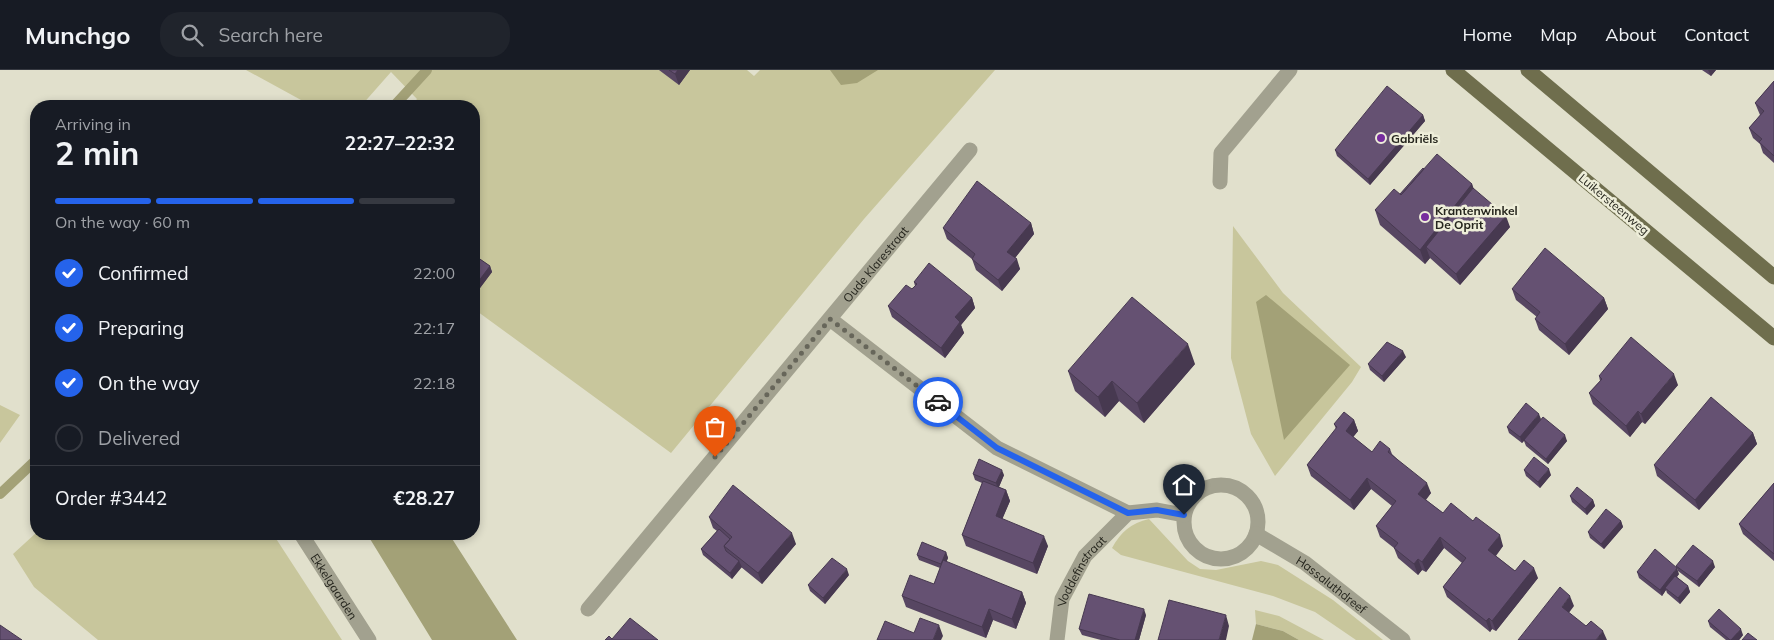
<!DOCTYPE html>
<meta charset="utf-8">
<style>
:root{--surface:#171b24;--page:#20242c;--text:#f1f3f6;--muted:#9ea1a6;--line:#363941;--accent:#2563eb}
body{margin:0;font-family:Mulish,sans-serif;background:var(--page);color:var(--text);height:100vh;display:flex;flex-direction:column;font-size:19px;white-space:nowrap}
*{box-sizing:border-box;margin:0}
p{font-size:16px;color:var(--muted)}
.icon{flex:none;width:28px;height:28px;fill:none;stroke:currentColor;stroke-width:2;stroke-linecap:round;stroke-linejoin:round}
.map{position:relative;flex:1;overflow:hidden}
.panel{position:absolute;left:30px;top:30px;width:450px;height:440px;display:flex;flex-direction:column;background:var(--surface);border-radius:20px;box-shadow:0 2px 8px #0003}
.panel>*{flex:none}
.pin{position:absolute;display:grid;place-items:center;width:42px;height:42px;color:#fff;margin:-51px -21px;border-radius:50% 50% 50% 0;rotate:-45deg;box-shadow:0 0 5px #0007}
.pin .icon{rotate:45deg}
.courier{position:absolute;display:grid;place-items:center;width:50px;height:50px;margin:-25px;border:4px solid #2563eb;border-radius:50%;background:#fff;color:#222;box-shadow:0 1px 6px #0007}
.summary em{font-style:normal;font-weight:700}
.summary div{display:flex;flex-direction:column-reverse}
.summary{display:flex;align-items:center;justify-content:space-between;height:85px;padding:0 25px}
h1{font-size:32px;font-weight:700;line-height:38px}
.bar{display:grid;grid-template-columns:repeat(4,1fr);gap:8px 5px;align-content:center;height:60px;padding:0 25px}
.bar i{height:6px;border-radius:4px;background:var(--line)}
.bar .active{background:var(--accent)}
.bar p{grid-column:span 4}
.line{display:flex;align-items:center;gap:12px;padding:0 25px;border-top:1px solid var(--line)}
.line div{flex:1}
ol{padding:0 25px;list-style:none}
li{display:flex;align-items:center;gap:15px;height:55px}
li p{margin-inline-start:auto}
li .icon{padding:5px;border-radius:50%;background:var(--accent);color:#fff;stroke-width:4}
li:last-child{color:var(--muted)}
li i{width:28px;height:28px;border:2px solid var(--line);border-radius:50%}
header{display:flex;align-items:center;gap:30px;box-sizing:border-box;height:70px;padding:0 25px;background:var(--surface);border-bottom:1px solid var(--line)}
header strong{font-size:24px}
nav{display:flex;gap:28px;margin-inline-start:auto;font-size:18px}
.search{width:350px;height:45px;background:var(--page);display:flex;align-items:center;gap:12px;box-sizing:border-box;padding:0 18px;border-radius:20px;color:var(--muted);font-size:19px}
.map>svg:first-child{display:block}
.green{fill:#c8c69c}
.water{fill:#a3a177}
.lines{fill:none;stroke-linecap:round;stroke-linejoin:round}
.stream{stroke:#a3a177;stroke-width:10}
.minor{stroke:#a2a18f;stroke-width:15}
.major{stroke:#6f6e4d;stroke-width:15}
.wall{fill:#574662}
.shaded-wall{fill:#473950}
.building{fill:#655172;stroke:#473950}
.done{stroke:#67665a;stroke-width:5;stroke-dasharray:0 9}
.route{stroke:#2563eb;stroke-width:6}
.poi-dot{fill:#772c9e;stroke:#eeeed9;stroke-width:2}
.labels{text-anchor:middle;dominant-baseline:central;stroke-width:5;stroke-linejoin:round;paint-order:stroke}
.poi-label{font-size:12px;font-weight:bold;fill:#25251d;stroke:#eeeed9;text-anchor:start}
.street-label{font-size:12px;fill:#25251d;stroke:#eeeed9}
</style>
<header>
<strong>Munchgo</strong>
<div class="search"><svg class="icon" aria-label="search" viewBox="0 0 24 24"><circle cx="10" cy="10" r="6"/><path d="M15 15l6 6"/></svg>Search here</div>
<nav><a>Home</a><a>Map</a><a>About</a><a>Contact</a></nav>
</header>
<div class="map">
<svg width="1774" height="570" viewBox="0 0 1774 570">
<rect width="100%" height="100%" fill="#e1e0cc"/>
<path class="green" d="M 246,0 L 747,0 L 754,6 L 760,0 L 995,0 L 864,149 L 671,383 L 474,239 L 474,36 L 411,36 L 417,29 L 391,2 L 361,36 L 312,36 Z
M 1233,156 L 1283,223 L 1361,297 L 1352,312 L 1275,406 L 1251,364 L 1231,288 Z
M 0,335 L 20,345 L 0,373 Z
M 1149,449 L 1188,491 L 1200,499 L 1216,500 L 1261,491 L 1278,495 L 1333,530 L 1383,570 L 1356,570 L 1315,542 L 1273,526 L 1121,485 L 1112,478 C 1121,462 1131,453 1149,449 Z
M 36,463 L 273,464 L 342,570 L 98,570 L 34,517 L 13,484 Z
M 1255,540 L 1279,546 L 1324,570 L 1299,570 L 1283,561 L 1256,554 Z"/>
<path class="water" d="M 830,0 L 878,0 L 857,13 L 841,15 Z
M 1266,225 L 1350,295 L 1284,370 L 1256,232 Z
M 367,464 L 449,464 L 517,570 L 432,570 Z
M 1256,554 L 1283,561 L 1299,570 L 1252,570 Z"/>
<g class="lines">
<path class="stream" d="M 394,36 L 427,0
M 0,424 L 36,390"/>
<g class="minor">
<path d="M 1220,112 L 1221,83 L 1290,0"/>
<path d="M 830,249 L 997,378 L 1128,443"/>
<circle cx="1221" cy="452" r="37"/>
<path id="s1" d="M 301,464 L 369,570"/>
<path id="s2" d="M 1256,464 L 1305,493 L 1403,570"/>
<path id="s3" d="M 588,539 L 970,80"/>
<path id="s4" d="M 1057,570 L 1062,529 L 1085,486 L 1128,443 L 1157,440 L 1184,445"/>
</g>
<path class="major" d="M 1453,0 L 1774,268
M 1528,0 L 1774,207"/>
</g>
<path class="wall" d="M 659,0 L 690,0 L 679,15 Z
M 1702,0 L 1716,0 L 1711,6 Z
M 1774,11 L 1774,93 L 1763,83 L 1760,74 L 1753,68 L 1749,58 L 1760,45 L 1755,33 Z
M 1423,45 L 1425,51 L 1370,115 L 1337,86 L 1335,80 Z
M 1424,99 L 1472,114 L 1473,118 L 1510,157 L 1460,215 L 1430,188 L 1425,194 L 1380,155 L 1375,140 L 1400,124 Z
M 1031,153 L 1034,164 L 1015,188 L 1020,199 L 1002,221 L 976,200 L 972,189 L 947,169 L 943,158 Z
M 474,185 L 490,196 L 492,202 L 477,222 L 474,220 Z
M 914,212 L 972,228 L 975,238 L 961,255 L 964,263 L 945,288 L 892,247 L 888,236 L 915,216 Z
M 1512,219 L 1604,228 L 1608,239 L 1569,285 L 1539,260 L 1535,249 L 1537,247 L 1516,230 Z
M 1406,287 L 1384,312 L 1370,300 L 1368,294 Z
M 1195,294 L 1144,353 L 1119,331 L 1105,347 L 1075,321 L 1068,301 Z
M 1599,306 L 1678,315 L 1645,354 L 1642,352 L 1630,367 L 1593,334 L 1589,323 L 1600,311 Z
M 1541,349 L 1567,371 L 1548,394 L 1526,376 L 1524,371 L 1522,373 L 1509,363 L 1507,357 Z
M 1354,350 L 1358,361 L 1353,367 L 1372,382 L 1390,379 L 1392,384 L 1431,423 L 1426,430 L 1443,443 L 1503,476 L 1496,486 L 1515,501 L 1538,508 L 1496,561 L 1492,559 L 1490,562 L 1447,527 L 1443,517 L 1462,493 L 1444,478 L 1426,502 L 1422,500 L 1418,505 L 1398,488 L 1394,478 L 1380,467 L 1376,456 L 1392,436 L 1371,419 L 1354,440 L 1311,406 L 1307,395 L 1336,359 L 1334,354 Z
M 1753,363 L 1757,374 L 1699,440 L 1657,406 L 1654,395 Z
M 1524,400 L 1551,405 L 1540,418 L 1526,406 Z
M 973,404 L 1004,405 L 999,417 L 1006,420 L 1010,431 L 1002,449 L 1048,476 L 1037,504 L 966,476 L 962,465 L 982,413 L 975,410 Z
M 1774,413 L 1774,491 L 1743,464 L 1739,454 Z
M 1570,426 L 1593,430 L 1595,436 L 1587,445 L 1572,432 Z
M 709,447 L 796,474 L 762,514 L 741,497 L 732,509 L 703,485 L 701,479 L 717,461 L 713,458 Z
M 1621,451 L 1623,457 L 1604,479 L 1590,468 L 1588,462 Z
M 946,482 L 948,488 L 946,492 L 1022,522 L 1026,533 L 1016,559 L 993,550 L 986,568 L 906,537 L 902,526 L 934,514 L 940,498 L 919,490 L 917,485 Z
M 1676,496 L 1715,497 L 1699,517 L 1678,501 Z
M 1637,502 L 1679,504 L 1677,507 L 1688,516 L 1690,522 L 1680,534 L 1667,523 L 1666,520 L 1662,526 L 1639,508 Z
M 849,505 L 825,534 L 810,521 L 808,515 Z
M 1146,545 L 1139,570 L 1101,570 L 1082,565 L 1079,559 Z
M 1708,551 L 1743,565 L 1739,570 L 1726,570 L 1710,557 Z"/>
<path class="shaded-wall" d="M 678,0 L 690,0 L 679,15 L 675,4 Z
M 1708,0 L 1716,0 L 1711,6 Z
M 1423,45 L 1425,51 L 1370,115 L 1368,109 Z
M 1472,114 L 1477,128 L 1426,177 L 1430,188 L 1425,194 L 1420,180 Z
M 1506,146 L 1510,157 L 1460,215 L 1456,204 Z
M 1031,153 L 1034,164 L 1011,193 L 1007,182 Z
M 1017,189 L 1020,199 L 1002,221 L 998,210 Z
M 490,196 L 492,202 L 477,222 L 475,216 Z
M 972,228 L 975,238 L 961,255 L 964,263 L 945,288 L 941,278 L 955,247 Z
M 1604,228 L 1608,239 L 1569,285 L 1565,274 Z
M 1188,274 L 1195,294 L 1144,353 L 1137,333 Z
M 1403,281 L 1406,287 L 1384,312 L 1382,306 Z
M 1674,304 L 1678,315 L 1645,354 L 1641,344 Z
M 1112,311 L 1119,331 L 1105,347 L 1098,327 Z
M 1638,341 L 1642,352 L 1630,367 L 1626,356 Z
M 1539,344 L 1541,349 L 1522,373 L 1520,367 Z
M 1354,350 L 1358,361 L 1350,371 L 1346,361 Z
M 1753,363 L 1757,374 L 1699,440 L 1695,430 Z
M 1565,365 L 1567,371 L 1548,394 L 1546,389 Z
M 1549,399 L 1551,405 L 1540,418 L 1538,412 Z
M 1002,400 L 1004,405 L 998,419 L 996,413 Z
M 1367,408 L 1371,419 L 1354,440 L 1350,430 Z
M 1427,413 L 1431,423 L 1422,434 L 1418,424 Z
M 1006,420 L 1010,431 L 999,457 L 996,446 Z
M 1593,430 L 1595,436 L 1587,445 L 1585,439 Z
M 1621,451 L 1623,457 L 1604,479 L 1601,474 Z
M 792,463 L 796,474 L 762,514 L 758,503 Z
M 1500,465 L 1503,476 L 1492,490 L 1488,480 Z
M 1044,466 L 1048,476 L 1037,504 L 1033,493 Z
M 1440,467 L 1444,478 L 1426,502 L 1422,492 Z
M 946,482 L 948,488 L 943,500 L 941,494 Z
M 1418,489 L 1422,500 L 1418,505 L 1414,494 Z
M 739,491 L 742,497 L 732,509 L 730,503 Z
M 1713,491 L 1715,497 L 1699,517 L 1697,511 Z
M 1534,498 L 1538,508 L 1496,561 L 1492,551 Z
M 1677,498 L 1679,504 L 1667,519 L 1665,518 L 1666,520 L 1662,526 L 1660,520 Z
M 847,499 L 849,505 L 825,534 L 823,528 Z
M 1688,516 L 1690,522 L 1680,534 L 1678,528 Z
M 1022,522 L 1026,533 L 1016,559 L 1012,549 Z
M 1570,526 L 1574,536 L 1565,548 L 1562,537 Z
M 989,539 L 993,550 L 986,568 L 982,557 Z
M 1144,539 L 1146,545 L 1139,570 L 1135,570 Z
M 1226,545 L 1229,556 L 1226,570 L 1219,570 Z
M 1489,548 L 1492,559 L 1490,562 L 1486,551 Z
M 939,555 L 943,566 L 941,570 L 933,570 Z
M 1741,559 L 1743,565 L 1739,570 L 1731,570 Z
M 1603,561 L 1607,570 L 1596,570 Z"/>
<path class="building" d="M 669,0 L 678,0 L 675,4 Z
M 1774,11 L 1774,86 L 1759,72 L 1762,69 L 1749,58 L 1764,41 L 1755,33 Z
M 1387,16 L 1423,45 L 1368,109 L 1335,80 Z
M 1437,84 L 1472,114 L 1420,180 L 1375,140 L 1394,119 L 1401,125 Z
M 1423,98 L 1424,99 L 1401,125 L 1400,124 Z
M 977,111 L 1031,153 L 1007,182 L 1017,189 L 998,210 L 972,189 L 975,184 L 943,158 Z
M 1473,118 L 1506,146 L 1456,204 L 1426,177 Z
M 1545,178 L 1604,228 L 1565,274 L 1535,249 L 1540,242 L 1512,219 Z
M 474,185 L 490,196 L 475,216 L 474,216 Z
M 929,193 L 972,228 L 955,247 L 960,252 L 941,278 L 888,236 L 906,215 L 912,219 L 917,214 L 914,212 Z
M 1132,227 L 1188,274 L 1137,333 L 1112,311 L 1098,327 L 1068,301 Z
M 1631,267 L 1674,304 L 1641,344 L 1638,341 L 1626,356 L 1589,323 L 1602,309 L 1599,306 Z
M 1387,272 L 1403,281 L 1382,306 L 1368,294 Z
M 1711,327 L 1753,363 L 1695,430 L 1654,395 Z
M 1526,333 L 1539,344 L 1520,367 L 1507,357 Z
M 1344,342 L 1354,350 L 1346,361 L 1372,382 L 1380,371 L 1390,379 L 1388,382 L 1427,413 L 1418,424 L 1443,443 L 1451,433 L 1473,451 L 1476,447 L 1500,465 L 1488,480 L 1515,501 L 1524,490 L 1534,498 L 1492,551 L 1489,548 L 1486,551 L 1443,517 L 1466,488 L 1440,467 L 1422,492 L 1418,489 L 1414,494 L 1394,478 L 1398,473 L 1376,456 L 1396,431 L 1367,408 L 1350,430 L 1307,395 L 1337,357 L 1334,354 Z
M 1543,347 L 1565,365 L 1546,389 L 1524,370 Z
M 1534,387 L 1549,399 L 1538,412 L 1524,400 Z
M 979,389 L 1002,400 L 996,413 L 973,404 Z
M 983,411 L 1006,420 L 996,446 L 1044,466 L 1033,493 L 962,465 Z
M 1774,413 L 1774,484 L 1739,454 Z
M 733,415 L 792,463 L 758,503 L 724,476 L 732,467 L 709,447 Z
M 1577,417 L 1593,430 L 1585,439 L 1570,426 Z
M 1606,439 L 1621,451 L 1601,474 L 1588,462 Z
M 719,459 L 730,469 L 724,476 L 726,481 L 739,491 L 730,503 L 701,479 Z
M 922,472 L 946,482 L 941,494 L 917,485 Z
M 1693,475 L 1713,491 L 1697,511 L 1676,496 Z
M 1655,479 L 1677,498 L 1660,520 L 1637,502 Z
M 832,488 L 847,499 L 823,528 L 808,515 Z
M 943,490 L 1022,522 L 1012,549 L 989,539 L 982,557 L 902,526 L 910,505 L 934,514 Z
M 1675,506 L 1688,516 L 1678,528 L 1665,518 Z
M 1560,517 L 1570,526 L 1562,537 L 1586,556 L 1591,551 L 1603,561 L 1596,570 L 1518,570 Z
M 1089,524 L 1144,539 L 1135,570 L 1120,570 L 1079,559 Z
M 1169,530 L 1226,545 L 1219,570 L 1158,570 Z
M 1719,539 L 1741,559 L 1731,570 L 1730,570 L 1708,551 Z
M 630,548 L 658,570 L 605,570 L 609,566 L 612,569 Z
M 920,548 L 939,555 L 933,570 L 877,570 L 885,551 L 914,563 Z
M 0,555 L 22,570 L 0,570 Z
M 1748,563 L 1757,570 L 1742,570 Z"/>
<g class="lines">
<path class="done" d="M 715,387 L 830,249 L 938,332"/>
<path class="route" d="M 938,332 L 997,378 L 1128,443 L 1157,440 L 1184,445"/>
</g>
<g class="poi-dot">
<circle cx="1381" cy="68" r="5"/>
<circle cx="1425" cy="147" r="5"/>
</g>
<g class="labels">
<g class="poi-label">
<text x="1391" y="68">Gabriëls</text>
<text x="1435" y="140">Krantenwinkel<tspan x="1435" dy="14">De Oprit</tspan></text>
</g>
<g class="street-label">
<text transform="translate(1614 134) rotate(40)">Luikersteenweg</text>
<text stroke="none"><textPath href="#s3" startOffset="449">Oude Klarestraat</textPath></text>
<text stroke="none"><textPath href="#s4" startOffset="75">Voddefinstraat</textPath></text>
<text stroke="none"><textPath href="#s2" startOffset="91">Hassaluthdreef</textPath></text>
<text stroke="none"><textPath href="#s1" startOffset="62">Ekkelgaarden</textPath></text>
</g>
</g>
</svg>
<div class="pin" style="left:715px;top:387px;background:#ea580c"><svg class="icon" aria-label="bag" viewBox="0 0 24 24"><path d="M5 8h14l-1 12H6zM9 8a3 3 0 0 1 6 0"/></svg></div>
<div class="pin" style="left:1184px;top:445px;background:#1f2937"><svg class="icon" aria-label="home" viewBox="0 0 24 24"><path d="M3 11l9-7 9 7M6 9v11h12V9"/></svg></div>
<div class="courier" style="left:938px;top:332px"><svg class="icon" aria-label="car" viewBox="0 0 24 24"><path d="M5 17H2v-5l4-1 3-4h7l3 4 3 1v5h-3M9 17h6M6 11h13"/><circle cx="7" cy="17" r="2"/><circle cx="17" cy="17" r="2"/></svg></div>
<section class="panel">
<div class="summary"><div><h1>2 min</h1><p>Arriving in</p></div><em>22:27–22:32</em></div>
<div class="bar"><i class="active"></i><i class="active"></i><i class="active"></i><i></i><p>On the way · 60 m</p></div>
<ol>
<li><svg class="icon" aria-label="check" viewBox="0 0 24 24"><path d="M5 12l5 5 9-10"/></svg>Confirmed<p>22:00</p></li>
<li><svg class="icon" aria-label="check" viewBox="0 0 24 24"><path d="M5 12l5 5 9-10"/></svg>Preparing<p>22:17</p></li>
<li><svg class="icon" aria-label="check" viewBox="0 0 24 24"><path d="M5 12l5 5 9-10"/></svg>On the way<p>22:18</p></li>
<li><i></i>Delivered</li>
</ol>
<div class="line" style="height:65px"><div>Order #3442</div><b>€28.27</b></div>
</section>
</div>
